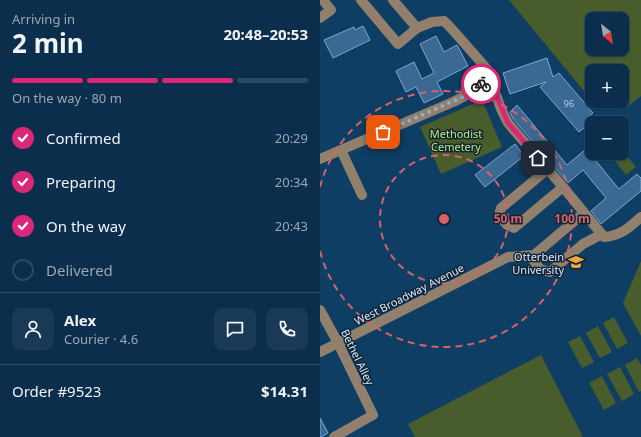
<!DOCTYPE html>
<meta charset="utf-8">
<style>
:root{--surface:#0a2e4b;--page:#183a55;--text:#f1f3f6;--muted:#99a8b5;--line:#2a4a63;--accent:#db2777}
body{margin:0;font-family:"Noto Sans",sans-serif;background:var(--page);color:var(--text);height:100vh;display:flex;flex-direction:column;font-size:15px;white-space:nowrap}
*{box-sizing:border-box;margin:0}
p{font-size:13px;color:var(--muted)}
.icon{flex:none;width:22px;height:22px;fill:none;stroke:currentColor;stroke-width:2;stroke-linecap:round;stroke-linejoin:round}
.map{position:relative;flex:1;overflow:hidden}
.drawer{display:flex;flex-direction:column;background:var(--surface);width:320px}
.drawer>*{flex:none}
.needle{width:26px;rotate:150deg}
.fabs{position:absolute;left:265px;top:12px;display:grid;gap:8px}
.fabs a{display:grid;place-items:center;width:44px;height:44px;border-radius:8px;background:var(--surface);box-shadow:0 1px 3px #0004,0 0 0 1px var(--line);font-size:20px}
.pin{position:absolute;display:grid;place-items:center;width:34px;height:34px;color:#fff;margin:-17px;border-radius:8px;box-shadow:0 2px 6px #0006}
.courier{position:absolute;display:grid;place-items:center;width:40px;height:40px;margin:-20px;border:3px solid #db2777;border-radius:50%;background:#fff;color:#222;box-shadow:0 1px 5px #0007}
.headline em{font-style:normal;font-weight:700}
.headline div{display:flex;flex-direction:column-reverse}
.headline{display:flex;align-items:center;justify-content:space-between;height:68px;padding:0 12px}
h1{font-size:26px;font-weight:700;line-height:30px}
.bar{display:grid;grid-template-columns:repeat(4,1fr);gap:6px 4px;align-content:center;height:48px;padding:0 12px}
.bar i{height:5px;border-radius:3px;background:var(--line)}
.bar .selected{background:var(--accent)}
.bar p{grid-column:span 4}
.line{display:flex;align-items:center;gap:10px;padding:0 12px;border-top:1px solid var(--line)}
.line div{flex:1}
.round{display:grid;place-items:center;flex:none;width:42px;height:42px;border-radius:8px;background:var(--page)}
ol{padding:0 12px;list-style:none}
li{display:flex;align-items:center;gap:12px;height:44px}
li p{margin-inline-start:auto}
li .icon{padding:4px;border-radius:50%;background:var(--accent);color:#fff;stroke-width:4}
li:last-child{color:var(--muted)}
li i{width:22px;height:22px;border:2px solid var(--line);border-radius:50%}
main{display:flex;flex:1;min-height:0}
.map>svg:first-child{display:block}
.green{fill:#485d2b;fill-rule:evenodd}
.building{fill:#3c6993;stroke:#78a7d4}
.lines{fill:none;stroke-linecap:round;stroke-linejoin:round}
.minor{stroke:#93806c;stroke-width:10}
.done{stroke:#90aec7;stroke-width:4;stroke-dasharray:0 7.2}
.route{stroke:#db2777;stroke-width:5}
.ring{fill:none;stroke:#d66268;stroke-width:2;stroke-dasharray:7 5}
.labels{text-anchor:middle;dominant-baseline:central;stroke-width:3;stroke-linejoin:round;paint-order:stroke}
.number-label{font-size:9px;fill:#b0cae2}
.park-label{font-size:11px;fill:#bceb7b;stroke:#112436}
.poi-label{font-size:11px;fill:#d6eafd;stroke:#112436;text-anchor:end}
.street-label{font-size:11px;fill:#d6eafd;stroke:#112436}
.centre{fill:#d66268;stroke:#112436;stroke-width:2}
.ring-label{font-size:12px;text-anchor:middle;font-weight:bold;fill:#d66268;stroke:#112436;stroke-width:3;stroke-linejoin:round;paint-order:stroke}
</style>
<main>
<section class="drawer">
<div class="headline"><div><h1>2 min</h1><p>Arriving in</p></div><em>20:48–20:53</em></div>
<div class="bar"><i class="selected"></i><i class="selected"></i><i class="selected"></i><i></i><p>On the way · 80 m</p></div>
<ol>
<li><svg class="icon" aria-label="check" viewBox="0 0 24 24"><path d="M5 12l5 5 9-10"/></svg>Confirmed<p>20:29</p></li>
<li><svg class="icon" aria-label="check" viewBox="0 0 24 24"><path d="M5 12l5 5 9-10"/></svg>Preparing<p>20:34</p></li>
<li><svg class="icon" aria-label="check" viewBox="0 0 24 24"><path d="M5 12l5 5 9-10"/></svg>On the way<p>20:43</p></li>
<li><i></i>Delivered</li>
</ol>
<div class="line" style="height:72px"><a class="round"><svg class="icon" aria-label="person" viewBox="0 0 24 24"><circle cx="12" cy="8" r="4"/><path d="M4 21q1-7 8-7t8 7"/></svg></a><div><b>Alex</b><p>Courier · 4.6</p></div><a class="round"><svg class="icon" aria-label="chat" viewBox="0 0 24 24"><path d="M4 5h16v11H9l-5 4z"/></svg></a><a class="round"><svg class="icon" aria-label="phone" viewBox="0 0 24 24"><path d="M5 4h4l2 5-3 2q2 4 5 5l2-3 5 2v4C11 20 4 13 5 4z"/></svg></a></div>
<div class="line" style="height:52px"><div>Order #9523</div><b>$14.31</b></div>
</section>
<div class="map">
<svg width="321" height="437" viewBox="0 0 321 437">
<rect width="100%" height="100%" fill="#0e3e64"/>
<path class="green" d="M 189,0 L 321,0 L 321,96 L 306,108 L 277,107 ZM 272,19 L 302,19 L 302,49 L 272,49 ZM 272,71 L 302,71 L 302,101 L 272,101 Z
M 162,100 L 182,147 L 121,174 L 100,127 Z
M 302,150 L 316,167 L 306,175 L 292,157 L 297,153 L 302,153 Z
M 321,261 L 321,336 L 303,303 Z
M 294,317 L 308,343 L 297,349 L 283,323 Z
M 278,326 L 292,352 L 280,358 L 266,333 Z
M 260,336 L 274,362 L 262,368 L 248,342 Z
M 221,355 L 263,437 L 95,437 L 88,424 Z
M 317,358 L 321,365 L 321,391 L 319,392 L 305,365 Z
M 300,367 L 314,394 L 302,401 L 287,374 Z
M 282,376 L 296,403 L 284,410 L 269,383 Z"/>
<path class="building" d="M 43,26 L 50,40 L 13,58 L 4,40 L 34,27 L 35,30 Z
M 116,36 L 124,52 L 137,45 L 148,66 L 117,82 L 123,94 L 104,103 L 96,87 L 86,92 L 76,71 L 94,62 L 102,79 L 114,73 L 100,44 Z
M 227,58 L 233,77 L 239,73 L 273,113 L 268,117 L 272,121 L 259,132 L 220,87 L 226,82 L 190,94 L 183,73 Z
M 197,105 L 247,165 L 272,144 L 272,153 L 286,153 L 276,161 L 299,189 L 317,174 L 321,178 L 321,191 L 281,224 L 271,211 L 286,198 L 263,170 L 248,183 L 193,119 L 190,112 Z
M 195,144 L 204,156 L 165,187 L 155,175 Z
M 0,418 L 8,433 L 1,437 L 0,437 Z"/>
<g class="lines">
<path class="minor" d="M 41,0 L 78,44 L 97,28
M 73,0 L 97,28 L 112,22 L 124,21 L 131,28 L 167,69 L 181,109 L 188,123 L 243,187 L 284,237 C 300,236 309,228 321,217
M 0,18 L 11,10 L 3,0
M 21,150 L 42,195
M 0,159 L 133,102 L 145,96 L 145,92 L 170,80
M 228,169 L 181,208 L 179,215 L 187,225 L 194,228 L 243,187
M 214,255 L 264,213
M 0,310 L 18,343 L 53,415 L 14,437
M 0,352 L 188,257 L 214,255 L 213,260 L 220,269 L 230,272 L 263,244 L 282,234"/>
</g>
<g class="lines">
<path class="done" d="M 63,132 L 145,96 L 145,92 L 161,84"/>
<path class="route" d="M 161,84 L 170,80 L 188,123 L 218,158"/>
</g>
<g class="ring">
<circle cx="124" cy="219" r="64"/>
<path d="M0 187A128 128 0 1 1 0 251"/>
</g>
<defs>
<symbol id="university-bare" viewBox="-9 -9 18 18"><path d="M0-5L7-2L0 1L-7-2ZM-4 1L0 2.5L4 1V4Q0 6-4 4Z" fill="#f3a443" stroke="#112436" stroke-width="2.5" paint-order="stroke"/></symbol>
</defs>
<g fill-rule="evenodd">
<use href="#university-bare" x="245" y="251" width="22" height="22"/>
</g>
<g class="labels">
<g class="number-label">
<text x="249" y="103">96</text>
</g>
<g class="park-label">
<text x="136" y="133">Methodist<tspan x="136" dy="13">Cemetery</tspan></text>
</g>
<g class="poi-label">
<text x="244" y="256">Otterbein<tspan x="244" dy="13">University</tspan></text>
</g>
<g class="street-label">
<text transform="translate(89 294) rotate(-27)">West Broadway Avenue</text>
<text transform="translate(38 357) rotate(64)">Bethel Alley</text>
</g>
</g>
<circle cx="124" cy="219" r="6" class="centre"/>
<g class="ring-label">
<text x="188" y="223">50 m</text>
<text x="252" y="223">100 m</text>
</g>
</svg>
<div class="fabs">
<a><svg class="needle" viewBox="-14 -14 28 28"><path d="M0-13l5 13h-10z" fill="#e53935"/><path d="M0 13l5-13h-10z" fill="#99a8b5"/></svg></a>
<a>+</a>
<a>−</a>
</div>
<div class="pin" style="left:63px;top:132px;background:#ea580c"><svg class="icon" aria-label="bag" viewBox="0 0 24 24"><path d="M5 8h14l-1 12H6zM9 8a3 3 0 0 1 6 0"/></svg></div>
<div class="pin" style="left:218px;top:158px;background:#1f2937"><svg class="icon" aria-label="home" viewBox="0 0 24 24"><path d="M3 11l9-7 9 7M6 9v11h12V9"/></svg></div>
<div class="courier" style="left:161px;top:84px"><svg class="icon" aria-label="bike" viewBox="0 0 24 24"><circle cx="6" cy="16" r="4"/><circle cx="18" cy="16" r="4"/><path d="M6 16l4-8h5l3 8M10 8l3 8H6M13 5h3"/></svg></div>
</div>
</main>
